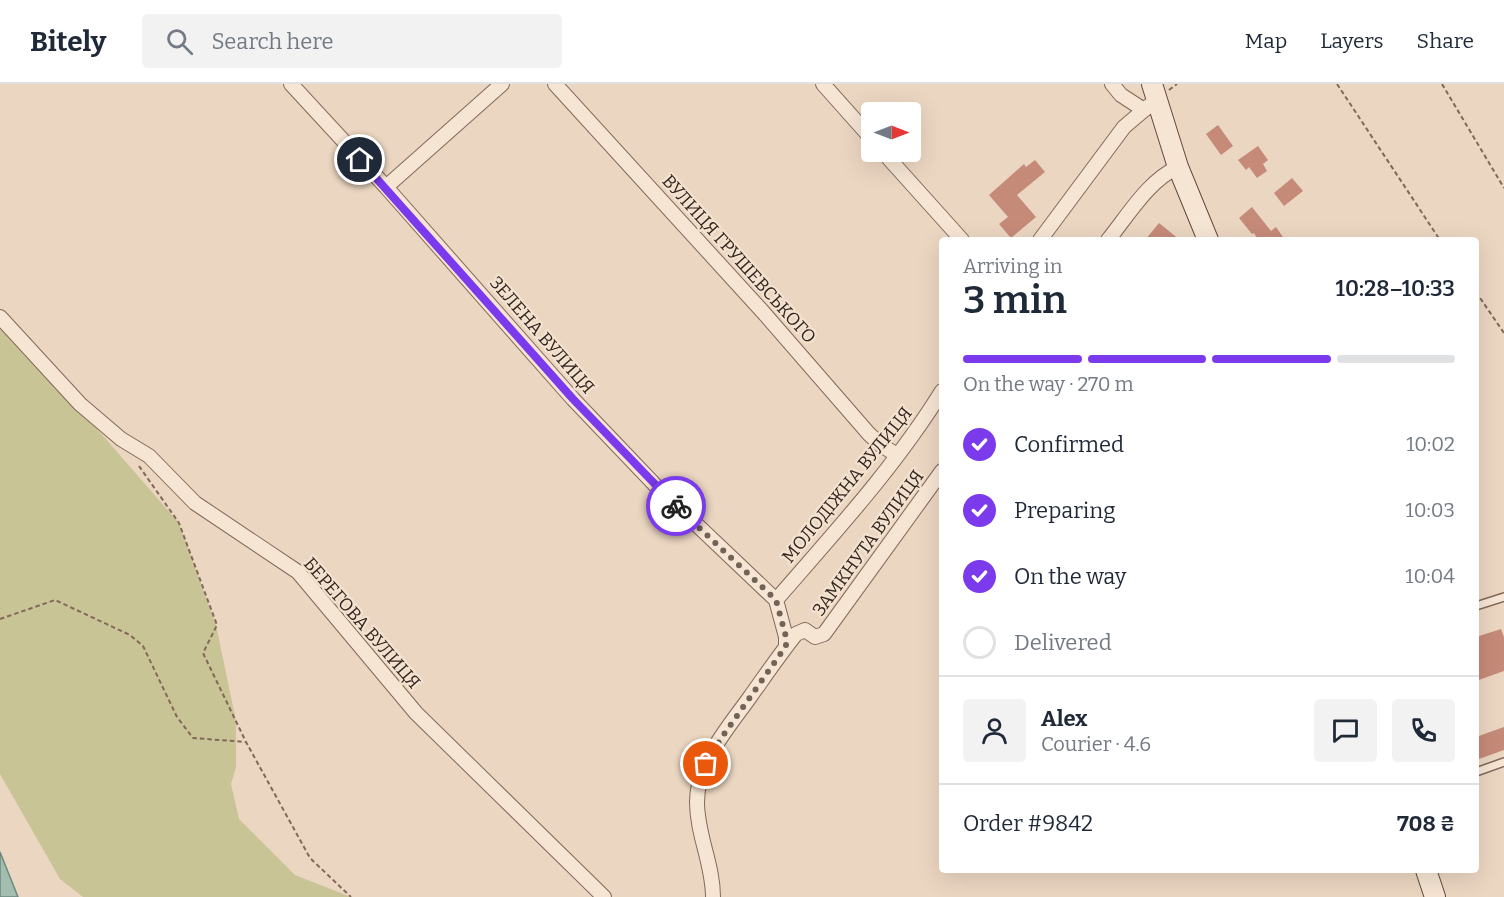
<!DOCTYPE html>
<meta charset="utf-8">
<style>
:root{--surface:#fff;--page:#f2f2f3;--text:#1f2937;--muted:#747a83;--line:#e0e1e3;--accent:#7c3aed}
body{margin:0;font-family:Bitter,serif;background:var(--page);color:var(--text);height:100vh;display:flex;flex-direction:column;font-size:22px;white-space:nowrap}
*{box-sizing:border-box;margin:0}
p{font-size:20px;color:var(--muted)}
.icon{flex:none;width:33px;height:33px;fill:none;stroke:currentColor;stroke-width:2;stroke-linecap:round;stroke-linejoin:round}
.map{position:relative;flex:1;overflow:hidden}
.details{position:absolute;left:939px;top:153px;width:540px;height:636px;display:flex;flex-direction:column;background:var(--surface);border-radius:6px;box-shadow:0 6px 24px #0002}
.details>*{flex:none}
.needle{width:39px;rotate:90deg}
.controls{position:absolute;left:861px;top:18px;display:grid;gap:12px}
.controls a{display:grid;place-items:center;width:60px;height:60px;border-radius:6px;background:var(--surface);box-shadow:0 6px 24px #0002;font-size:30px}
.pin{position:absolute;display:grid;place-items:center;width:51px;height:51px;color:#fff;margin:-26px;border:3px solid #fff;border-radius:50%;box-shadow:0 2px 6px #0007}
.courier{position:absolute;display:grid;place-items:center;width:60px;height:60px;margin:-30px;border:4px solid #7c3aed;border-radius:50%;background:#fff;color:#222;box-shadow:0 2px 8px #0007}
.overview em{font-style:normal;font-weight:600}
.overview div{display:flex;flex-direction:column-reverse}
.overview{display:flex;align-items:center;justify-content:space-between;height:102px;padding:0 24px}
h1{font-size:39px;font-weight:600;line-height:45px}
.bar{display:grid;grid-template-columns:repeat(4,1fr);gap:9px 6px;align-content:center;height:72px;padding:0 24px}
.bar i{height:8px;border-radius:4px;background:var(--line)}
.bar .selected{background:var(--accent)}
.bar p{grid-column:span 4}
.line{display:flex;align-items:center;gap:15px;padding:0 24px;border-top:2px solid var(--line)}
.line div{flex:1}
.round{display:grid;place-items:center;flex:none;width:63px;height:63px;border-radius:6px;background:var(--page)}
ol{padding:0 24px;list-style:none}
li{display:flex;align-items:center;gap:18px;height:66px}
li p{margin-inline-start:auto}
li .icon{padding:6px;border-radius:50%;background:var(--accent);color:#fff;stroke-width:4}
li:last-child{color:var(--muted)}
li i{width:33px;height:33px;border:3px solid var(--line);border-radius:50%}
header{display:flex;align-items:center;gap:36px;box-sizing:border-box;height:84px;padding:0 30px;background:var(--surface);border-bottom:2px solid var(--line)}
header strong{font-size:28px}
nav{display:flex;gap:33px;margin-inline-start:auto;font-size:21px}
.search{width:420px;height:54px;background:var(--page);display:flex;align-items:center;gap:15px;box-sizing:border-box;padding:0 21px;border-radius:6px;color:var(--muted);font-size:22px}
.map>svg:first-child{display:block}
.green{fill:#c8c496}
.water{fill:#a3bdb1;stroke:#6b8a7d;stroke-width:1.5}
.building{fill:#c68a79}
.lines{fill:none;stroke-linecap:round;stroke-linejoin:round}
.lane-casing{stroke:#83685a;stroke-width:10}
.street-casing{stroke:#83685a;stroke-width:16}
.secondary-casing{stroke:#64493d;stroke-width:22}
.path{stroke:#83685a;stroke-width:2;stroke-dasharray:4.5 3;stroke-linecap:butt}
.lane{stroke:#f6e5d3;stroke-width:7}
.street{stroke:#f6e5d3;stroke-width:14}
.secondary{stroke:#f6e5d3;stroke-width:20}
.done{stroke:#736256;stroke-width:6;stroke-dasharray:0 10.8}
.route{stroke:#7c3aed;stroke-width:8}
.labels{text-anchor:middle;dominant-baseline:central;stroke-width:4.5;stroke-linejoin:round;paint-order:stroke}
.street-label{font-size:18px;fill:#33241d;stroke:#f3e2d0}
</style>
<header>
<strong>Bitely</strong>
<div class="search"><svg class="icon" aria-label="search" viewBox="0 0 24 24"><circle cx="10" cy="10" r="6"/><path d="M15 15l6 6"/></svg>Search here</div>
<nav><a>Map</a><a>Layers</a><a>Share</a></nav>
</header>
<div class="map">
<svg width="1504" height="813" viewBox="0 0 1504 813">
<rect width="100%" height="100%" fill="#ebd6c1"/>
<path class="green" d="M 0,225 L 10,245 L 179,439 L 216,541 L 236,637 L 236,683 L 231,700 L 239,735 L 295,791 L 351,813 L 83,813 L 60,795 L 0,690 Z"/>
<path class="water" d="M 0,768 L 18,813 L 0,813 Z"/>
<path class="building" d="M 1218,41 L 1233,62 L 1221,71 L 1206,50 Z
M 1258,62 L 1268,76 L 1263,80 L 1267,87 L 1257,94 L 1249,83 L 1246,86 L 1238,76 Z
M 1035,76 L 1045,88 L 1017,111 L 1036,133 L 1011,154 L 999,140 L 1008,133 L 989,111 L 1024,80 L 1026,83 Z
M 1292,94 L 1303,107 L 1284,122 L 1274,109 Z
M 1252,123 L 1271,147 L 1276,143 L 1285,156 L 1258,156 L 1254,149 L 1252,150 L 1239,134 Z
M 1159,139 L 1180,156 L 1145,156 Z
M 1501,545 L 1504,553 L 1504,587 L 1476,597 L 1476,553 Z
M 1504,643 L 1504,666 L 1476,676 L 1476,653 Z"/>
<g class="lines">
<defs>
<path id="lane" d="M 1476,522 L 1504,513
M 1476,688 L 1504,678"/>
<path id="street" d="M 291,0 L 386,103 L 573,315 L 656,402 L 776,516 L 786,553 L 786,562
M 555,0 L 763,228 L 869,350 L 881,361 L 897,371
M 823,0 L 872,55
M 1112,0 L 1121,11 L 1144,26 L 1150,21
M 883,68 L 962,156
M 386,103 L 502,0
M 1040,156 L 1124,43 L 1144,26
M 1108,156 C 1129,130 1148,97 1178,83
M 0,233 L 80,320 L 121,355 L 149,372 L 195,419 L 298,488 L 416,629 L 604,813
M 776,516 C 834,449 895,383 942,307
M 713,813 C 713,780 697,751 697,718 C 697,678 728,644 750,613 C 765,592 780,570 796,550 L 805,546 L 815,553 L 824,550 L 942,387"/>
<path id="secondary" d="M 1152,0 L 1178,83 L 1208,156
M 1426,786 L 1435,813"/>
</defs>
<use href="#lane" class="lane-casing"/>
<use href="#street" class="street-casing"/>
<use href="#secondary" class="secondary-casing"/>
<path class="path" d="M 1337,0 L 1440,156
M 1442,0 L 1504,104
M 1169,6 L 1177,0
M 1476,208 L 1504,249
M 139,382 L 179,439 L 217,541 L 203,569 L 246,658 L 310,774 L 351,813
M 0,535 L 55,516 L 130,551 L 143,562 L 177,633 L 193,654 L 246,658"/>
<use href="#lane" class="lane"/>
<use href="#street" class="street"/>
<use href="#secondary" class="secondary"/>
</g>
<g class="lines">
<path class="done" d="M 676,422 L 776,516 L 786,553 L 786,562 L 720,656 L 706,680"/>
<path class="route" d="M 360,76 L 573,315 L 676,422"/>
</g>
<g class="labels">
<g class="street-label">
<text transform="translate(739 175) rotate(48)">ВУЛИЦЯ ГРУШЕВСЬКОГО</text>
<text transform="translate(542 251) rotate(49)">ЗЕЛЕНА ВУЛИЦЯ</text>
<text transform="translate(847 401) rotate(-51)">МОЛОДІЖНА ВУЛИЦЯ</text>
<text transform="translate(868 459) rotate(-54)">ЗАМКНУТА ВУЛИЦЯ</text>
<text transform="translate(362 539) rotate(49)">БЕРЕГОВА ВУЛИЦЯ</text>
</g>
</g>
</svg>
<div class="controls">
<a><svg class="needle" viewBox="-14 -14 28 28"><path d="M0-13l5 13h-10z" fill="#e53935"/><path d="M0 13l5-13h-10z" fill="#747a83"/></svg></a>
</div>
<div class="pin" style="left:706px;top:680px;background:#ea580c"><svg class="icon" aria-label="bag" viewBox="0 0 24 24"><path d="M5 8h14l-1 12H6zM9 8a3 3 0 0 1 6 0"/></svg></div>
<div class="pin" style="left:360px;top:76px;background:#1f2937"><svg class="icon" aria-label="home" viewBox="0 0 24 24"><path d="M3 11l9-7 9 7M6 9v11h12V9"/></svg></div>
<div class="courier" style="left:676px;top:422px"><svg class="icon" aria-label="bike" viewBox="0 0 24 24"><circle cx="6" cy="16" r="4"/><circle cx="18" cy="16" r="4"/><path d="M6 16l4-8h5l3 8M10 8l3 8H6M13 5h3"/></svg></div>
<section class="details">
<div class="overview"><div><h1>3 min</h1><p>Arriving in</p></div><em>10:28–10:33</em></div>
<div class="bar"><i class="selected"></i><i class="selected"></i><i class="selected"></i><i></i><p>On the way · 270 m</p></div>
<ol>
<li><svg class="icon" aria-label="check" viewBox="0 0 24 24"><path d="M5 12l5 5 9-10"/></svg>Confirmed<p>10:02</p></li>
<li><svg class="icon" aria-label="check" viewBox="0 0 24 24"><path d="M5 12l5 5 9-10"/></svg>Preparing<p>10:03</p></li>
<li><svg class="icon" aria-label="check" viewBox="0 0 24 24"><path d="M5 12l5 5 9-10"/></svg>On the way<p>10:04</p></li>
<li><i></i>Delivered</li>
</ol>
<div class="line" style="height:108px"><a class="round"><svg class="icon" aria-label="person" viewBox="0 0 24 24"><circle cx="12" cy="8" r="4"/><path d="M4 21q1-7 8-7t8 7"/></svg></a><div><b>Alex</b><p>Courier · 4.6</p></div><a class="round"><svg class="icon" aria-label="chat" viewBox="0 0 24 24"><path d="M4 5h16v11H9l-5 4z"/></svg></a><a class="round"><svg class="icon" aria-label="phone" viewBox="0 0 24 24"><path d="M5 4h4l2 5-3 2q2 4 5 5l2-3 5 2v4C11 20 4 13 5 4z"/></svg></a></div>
<div class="line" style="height:78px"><div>Order #9842</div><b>708 ₴</b></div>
</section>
</div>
